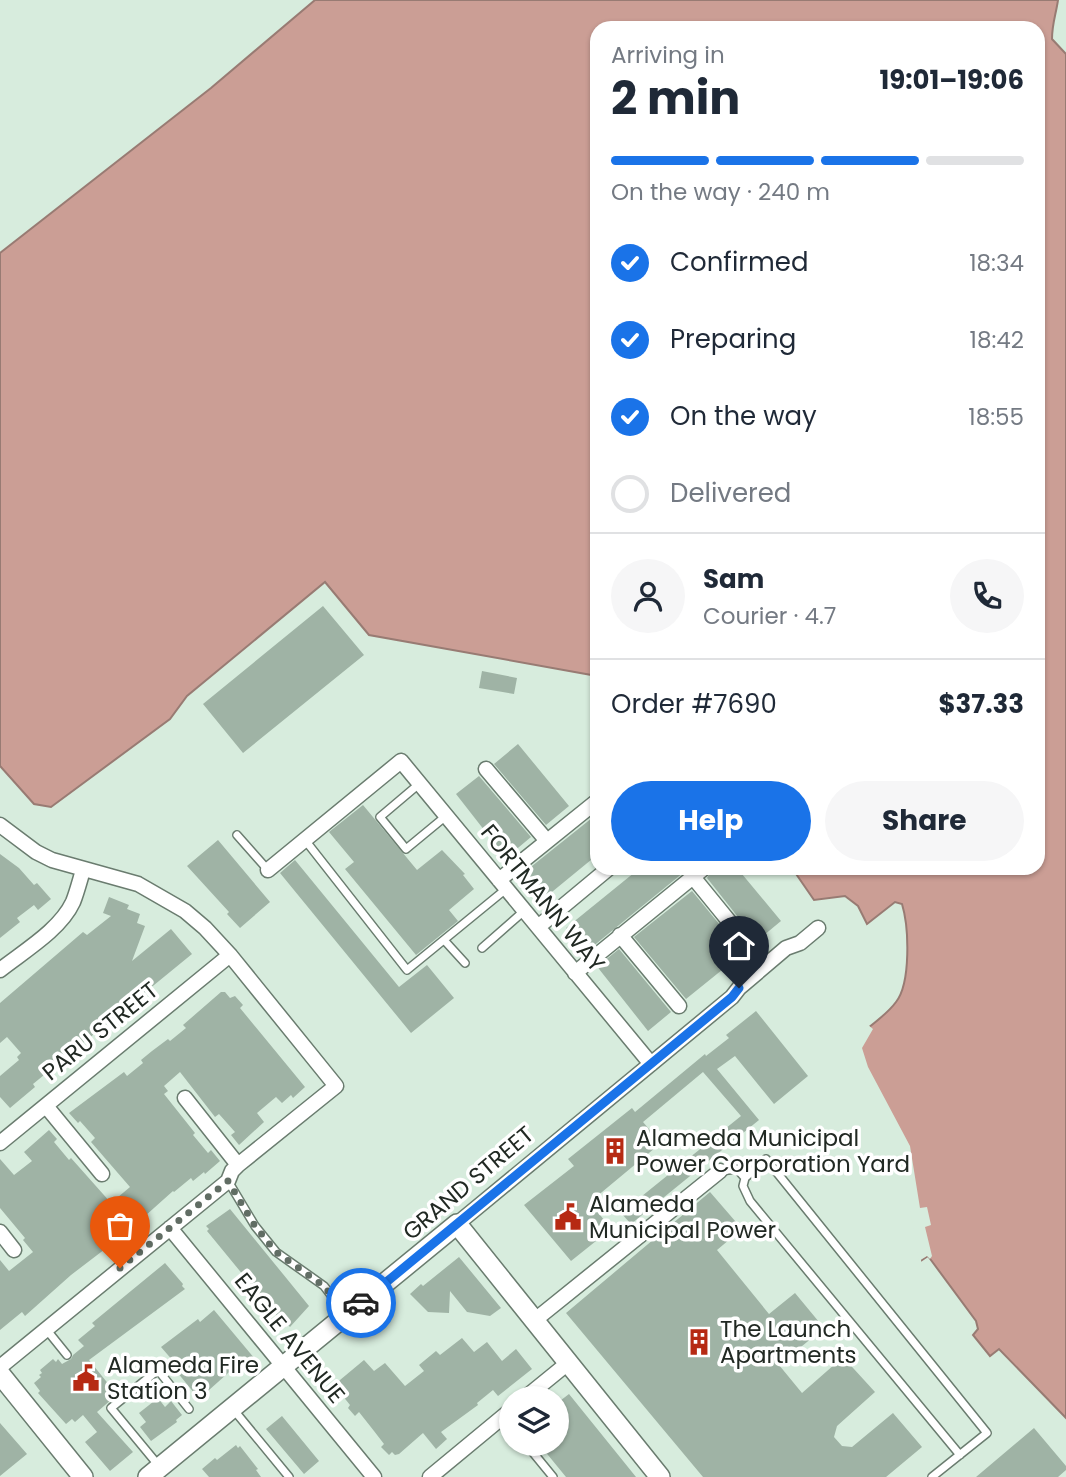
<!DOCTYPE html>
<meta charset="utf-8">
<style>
:root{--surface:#fff;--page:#f6f6f7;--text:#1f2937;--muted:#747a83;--line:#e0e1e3;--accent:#1a73e8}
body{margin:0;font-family:Poppins,sans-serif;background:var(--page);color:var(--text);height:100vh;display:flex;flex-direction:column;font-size:26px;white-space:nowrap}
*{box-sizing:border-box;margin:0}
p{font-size:23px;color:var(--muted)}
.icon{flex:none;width:38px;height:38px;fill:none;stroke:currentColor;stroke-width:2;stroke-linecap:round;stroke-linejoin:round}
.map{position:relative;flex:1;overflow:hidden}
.details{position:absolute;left:590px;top:21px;width:455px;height:854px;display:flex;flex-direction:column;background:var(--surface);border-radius:21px;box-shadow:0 2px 5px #0004}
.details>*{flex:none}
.buttons{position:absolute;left:499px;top:1386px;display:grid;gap:14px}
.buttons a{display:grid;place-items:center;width:70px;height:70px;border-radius:50%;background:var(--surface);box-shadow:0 2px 5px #0004;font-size:35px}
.pin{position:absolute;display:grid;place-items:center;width:60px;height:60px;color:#fff;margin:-72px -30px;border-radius:50% 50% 50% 0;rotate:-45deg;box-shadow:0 0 7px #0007}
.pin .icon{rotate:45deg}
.courier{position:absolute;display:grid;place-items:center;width:70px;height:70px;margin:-35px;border:5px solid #1a73e8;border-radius:50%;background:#fff;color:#222;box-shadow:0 2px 9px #0007}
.summary em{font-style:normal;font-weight:700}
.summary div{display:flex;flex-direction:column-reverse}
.summary{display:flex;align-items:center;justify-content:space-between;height:119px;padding:0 21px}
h1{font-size:46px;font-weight:700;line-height:52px}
.bar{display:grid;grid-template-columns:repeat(4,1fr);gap:10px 7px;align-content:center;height:84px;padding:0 21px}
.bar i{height:9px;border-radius:5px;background:var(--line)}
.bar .on{background:var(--accent)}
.bar p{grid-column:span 4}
.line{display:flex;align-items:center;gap:18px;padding:0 21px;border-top:2px solid var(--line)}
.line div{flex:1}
.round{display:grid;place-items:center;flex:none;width:74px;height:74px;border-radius:37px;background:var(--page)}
ol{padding:0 21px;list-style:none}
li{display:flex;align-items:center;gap:21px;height:77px}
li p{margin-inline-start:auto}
li .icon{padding:7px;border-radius:50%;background:var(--accent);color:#fff;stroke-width:4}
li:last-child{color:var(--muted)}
li i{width:38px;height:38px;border:4px solid var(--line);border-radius:50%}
.action{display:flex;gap:14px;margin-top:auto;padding:14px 21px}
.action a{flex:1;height:80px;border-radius:42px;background:var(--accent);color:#fff;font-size:28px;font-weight:700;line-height:80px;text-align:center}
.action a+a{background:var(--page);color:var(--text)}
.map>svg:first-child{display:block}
.water{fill:#cb9e95;stroke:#987b73;stroke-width:2}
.pier{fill:#d7ecdd}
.building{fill:#9fb3a5}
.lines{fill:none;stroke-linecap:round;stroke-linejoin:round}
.lane-casing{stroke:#6a7c6f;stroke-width:10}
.street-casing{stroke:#6a7c6f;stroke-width:17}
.secondary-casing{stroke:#6a7c6f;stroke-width:22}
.lane{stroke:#fff;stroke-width:7}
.street{stroke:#fff;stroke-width:14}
.secondary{stroke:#fff;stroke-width:19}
.done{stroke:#616d64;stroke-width:7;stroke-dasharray:0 12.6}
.route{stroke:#1a73e8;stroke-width:9}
.labels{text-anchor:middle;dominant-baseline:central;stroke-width:7;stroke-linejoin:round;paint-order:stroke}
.street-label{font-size:23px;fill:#212923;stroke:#fff}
.poi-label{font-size:23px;fill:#212923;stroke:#fff;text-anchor:start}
</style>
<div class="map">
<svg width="1066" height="1477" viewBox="0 0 1066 1477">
<rect width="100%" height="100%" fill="#d7ecdd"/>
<path class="water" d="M 315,0 L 1058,0 C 1056,14 1052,24 1052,39 L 1066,54 L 1066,1418 L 999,1349 L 990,1356 L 973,1335 L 978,1329 L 976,1321 L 928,1256 L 922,1260 L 908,1178 L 854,1039 C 867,1028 886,1016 896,1002 C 911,983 909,927 902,904 L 895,902 L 867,924 L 858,906 L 845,896 L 814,900 L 792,868 L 1038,868 L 1038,28 L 597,28 L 597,676 L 369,635 L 325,582 L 187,696 L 170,719 L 51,807 L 34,804 L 0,766 L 0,253 L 211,88 Z"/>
<path class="pier" d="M 867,1024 L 873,1029 L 862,1048 L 868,1067 L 910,1146 L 920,1208 L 927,1207 L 931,1225 L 925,1227 L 932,1256 L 930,1259 L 927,1256 L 919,1261 L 905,1179 L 853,1052 L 851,1038 Z"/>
<path class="building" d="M 323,606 L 364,655 L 243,753 L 203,704 Z
M 482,671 L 517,678 L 514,694 L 479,688 Z
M 518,744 L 569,806 L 546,825 L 494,764 Z
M 479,776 L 531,837 L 506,858 L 456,794 Z
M 363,805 L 417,870 L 442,850 L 465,874 L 463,875 L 474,889 L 449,910 L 458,921 L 416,955 L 345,869 L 354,862 L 329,832 Z
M 597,814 L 597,855 L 547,896 L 546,894 L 542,897 L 522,874 Z
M 218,840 L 270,902 L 240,928 L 227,914 L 229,912 L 187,866 Z
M 0,854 L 19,868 L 34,885 L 37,883 L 51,899 L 38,910 L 34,905 L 17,918 L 20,922 L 0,938 Z
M 295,860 L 399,987 L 427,965 L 454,998 L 411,1033 L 280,873 Z
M 640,868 L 689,868 L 586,952 L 566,928 Z
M 713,868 L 737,868 L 781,921 L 757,941 L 707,878 Z
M 692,891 L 743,953 L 686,999 L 634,937 Z
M 109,897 L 129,905 L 127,909 L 140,914 L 137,923 L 145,926 L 132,961 L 171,929 L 192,954 L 33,1084 L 35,1087 L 10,1108 L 0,1097 L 0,1076 L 19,1060 L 17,1057 L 21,1053 L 7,1037 L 0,1043 L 0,1003 L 83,932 L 87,935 L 111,916 L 103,913 Z
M 619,949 L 671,1012 L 648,1031 L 599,969 L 598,966 Z
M 221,992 L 225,992 L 230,998 L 235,996 L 243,1005 L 240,1008 L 305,1087 L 293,1098 L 291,1095 L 282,1103 L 276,1097 L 257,1113 L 264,1122 L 239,1145 L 231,1135 L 235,1132 L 219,1114 L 215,1117 L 180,1072 L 164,1086 L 168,1091 L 164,1094 L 195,1133 L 193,1135 L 208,1153 L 211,1150 L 220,1161 L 205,1174 L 204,1172 L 193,1181 L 191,1178 L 174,1192 L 173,1191 L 126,1233 L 71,1275 L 25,1316 L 22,1312 L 0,1330 L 0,1260 L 9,1271 L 33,1252 L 23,1240 L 25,1238 L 0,1208 L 0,1159 L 14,1175 L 32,1161 L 24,1152 L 49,1130 L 57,1139 L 54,1142 L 69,1160 L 71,1158 L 111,1203 L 130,1187 L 91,1142 L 95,1138 L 80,1121 L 78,1123 L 69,1113 L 124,1072 L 127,1076 L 143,1063 L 141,1060 L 152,1051 L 168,1039 L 170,1041 L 186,1028 L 183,1025 Z
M 756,1011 L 808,1076 L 774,1104 L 735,1056 L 717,1069 L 759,1120 L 631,1224 L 621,1213 L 741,1116 L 703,1072 L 643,1122 L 661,1143 L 590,1202 L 611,1229 L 571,1261 L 524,1205 L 574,1166 L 568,1159 L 632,1108 L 635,1112 L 705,1054 L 706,1056 L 729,1038 L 726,1035 Z
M 710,1192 L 742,1229 L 717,1250 L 769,1314 L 795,1293 L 824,1328 L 779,1365 L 802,1393 L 843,1357 L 875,1392 L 837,1426 L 834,1437 L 842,1446 L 852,1447 L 893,1413 L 922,1447 L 886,1477 L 703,1477 L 566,1313 Z
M 230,1209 L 309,1306 L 290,1327 L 286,1323 L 284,1325 L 276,1315 L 207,1231 L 209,1229 L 206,1226 Z
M 459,1257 L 501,1308 L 490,1316 L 467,1312 L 450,1291 L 449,1313 L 428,1312 L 410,1294 L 421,1284 L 423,1286 Z
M 165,1263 L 183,1284 L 182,1286 L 185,1289 L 89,1360 L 110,1386 L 112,1384 L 119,1393 L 97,1412 L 133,1452 L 110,1471 L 85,1442 L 97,1432 L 83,1415 L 75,1422 L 72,1419 L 66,1424 L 38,1393 L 40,1391 L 34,1383 L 41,1377 L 39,1375 L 42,1373 L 40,1370 L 53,1359 L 56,1362 L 58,1359 L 62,1364 L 71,1359 L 73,1355 L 84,1346 L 78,1340 L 95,1326 L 92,1323 Z
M 214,1310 L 255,1359 L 241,1371 L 237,1365 L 199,1399 L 177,1372 L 180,1369 L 161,1347 L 198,1319 L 200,1322 Z
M 462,1338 L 474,1352 L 487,1342 L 502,1361 L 516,1349 L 532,1369 L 498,1396 L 493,1390 L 477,1403 L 478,1405 L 441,1432 L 447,1439 L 436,1449 L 423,1433 L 399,1454 L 395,1455 L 392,1452 L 389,1455 L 381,1447 L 384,1444 L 374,1431 L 359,1412 L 355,1416 L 348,1408 L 350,1405 L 334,1385 L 364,1360 L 374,1371 L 385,1363 L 405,1386 L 424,1371 L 419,1365 L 436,1351 L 440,1355 Z
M 569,1394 L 636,1477 L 566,1477 L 539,1444 L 556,1444 L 556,1404 Z
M 158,1398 L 165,1407 L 171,1401 L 182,1415 L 176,1420 L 177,1422 L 151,1441 L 140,1427 L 146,1422 L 139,1413 Z
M 282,1416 L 319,1461 L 304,1474 L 266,1429 Z
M 0,1423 L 27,1454 L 0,1476 Z
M 1034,1428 L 1066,1466 L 1066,1470 L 1058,1477 L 976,1477 Z
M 236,1445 L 238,1448 L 240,1446 L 258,1469 L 256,1470 L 261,1477 L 209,1477 L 202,1469 L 215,1458 L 217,1460 Z"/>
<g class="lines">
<defs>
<path id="lane" d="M 419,784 L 380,817 L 406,849 L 446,816
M 237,835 L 268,870
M 305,840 L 407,970 L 506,889
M 444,940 L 465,963
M 482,948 L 524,911
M 720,1171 L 737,1169 L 745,1178
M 228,1181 L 255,1226 L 276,1252 L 324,1286 L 344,1312
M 46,1329 L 67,1355
M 233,1409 L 289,1477
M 526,1444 L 553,1477
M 159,1466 L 111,1408 L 158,1370 L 189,1409
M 932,1477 L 987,1433 L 766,1159 L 745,1178 L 743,1186 L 750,1201 L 960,1455"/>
<path id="street" d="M 486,769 L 547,841
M 0,825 L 36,852 L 52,860 L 138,884 L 185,911 L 205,928 L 230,955 L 336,1086 L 238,1165 L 232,1171 L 228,1181 L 0,1367
M 268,870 L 401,761 L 651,1064
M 693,877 L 750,947
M 499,880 L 597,801
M 538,927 L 609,868
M 620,935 L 679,1006
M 0,970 C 24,951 60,930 73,902 C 77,892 80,880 83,870
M 575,973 L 704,868
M 185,1098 L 238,1165
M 46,1106 L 102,1174
M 0,1143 L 230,955
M 457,1224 L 732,997 L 739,988 L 786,948 L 800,943 L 818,928
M 170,1228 L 374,1477
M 0,1232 L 14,1250
M 535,1320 L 720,1171
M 525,1398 L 568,1363
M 430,1477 L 511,1410"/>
<path id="secondary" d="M 0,1374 L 83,1477
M 148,1477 L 457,1224 L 660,1477"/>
</defs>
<use href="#lane" class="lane-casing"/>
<use href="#street" class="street-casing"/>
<use href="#secondary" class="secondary-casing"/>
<use href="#lane" class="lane"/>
<use href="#street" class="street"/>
<use href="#secondary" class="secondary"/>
</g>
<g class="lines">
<path class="done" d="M 120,1268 L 228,1181 L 255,1226 L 276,1252 L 324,1286 L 346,1315 L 361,1303"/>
<path class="route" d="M 361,1303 L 732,997 L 739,988"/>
</g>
<defs>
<symbol id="building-bare" viewBox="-9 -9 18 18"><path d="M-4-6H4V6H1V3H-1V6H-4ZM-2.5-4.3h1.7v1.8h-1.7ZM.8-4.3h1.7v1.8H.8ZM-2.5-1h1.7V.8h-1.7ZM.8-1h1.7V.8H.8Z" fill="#b62a13" stroke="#fff" stroke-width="2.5" paint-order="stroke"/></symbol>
<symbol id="civic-bare" viewBox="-9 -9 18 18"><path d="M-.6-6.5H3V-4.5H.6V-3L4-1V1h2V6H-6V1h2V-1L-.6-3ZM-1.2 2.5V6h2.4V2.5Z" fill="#b62a13" stroke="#fff" stroke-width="2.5" paint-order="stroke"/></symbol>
</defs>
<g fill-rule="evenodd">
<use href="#building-bare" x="596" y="1132" width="38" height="38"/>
<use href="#civic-bare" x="549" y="1198" width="38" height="38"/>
<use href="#building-bare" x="680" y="1323" width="38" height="38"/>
<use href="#civic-bare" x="67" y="1359" width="38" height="38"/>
</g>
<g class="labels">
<g class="street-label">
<text transform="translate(543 898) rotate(51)">FORTMANN WAY</text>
<text transform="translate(100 1031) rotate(-39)">PARU STREET</text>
<text transform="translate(468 1183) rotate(-40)">GRAND STREET</text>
<text transform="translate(290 1338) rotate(51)">EAGLE AVENUE</text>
</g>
<g class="poi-label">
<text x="636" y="1138">Alameda Municipal<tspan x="636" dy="26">Power Corporation Yard</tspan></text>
<text x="589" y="1204">Alameda<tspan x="589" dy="26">Municipal Power</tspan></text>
<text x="720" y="1329">The Launch<tspan x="720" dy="26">Apartments</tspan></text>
<text x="107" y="1365">Alameda Fire<tspan x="107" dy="26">Station 3</tspan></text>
</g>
</g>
</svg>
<div class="buttons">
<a><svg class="icon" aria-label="layers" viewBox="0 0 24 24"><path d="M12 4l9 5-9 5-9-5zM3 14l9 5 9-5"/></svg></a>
</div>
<div class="pin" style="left:120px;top:1268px;background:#ea580c"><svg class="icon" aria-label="bag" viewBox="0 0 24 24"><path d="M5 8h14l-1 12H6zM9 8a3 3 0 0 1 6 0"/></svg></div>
<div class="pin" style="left:739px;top:988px;background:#1f2937"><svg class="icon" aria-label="home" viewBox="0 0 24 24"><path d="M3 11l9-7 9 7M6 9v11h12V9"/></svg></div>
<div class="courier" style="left:361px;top:1303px"><svg class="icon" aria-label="car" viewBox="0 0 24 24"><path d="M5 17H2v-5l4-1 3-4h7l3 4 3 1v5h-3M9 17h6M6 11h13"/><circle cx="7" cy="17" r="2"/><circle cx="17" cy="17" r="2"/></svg></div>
<section class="details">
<div class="summary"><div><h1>2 min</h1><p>Arriving in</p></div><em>19:01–19:06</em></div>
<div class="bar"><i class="on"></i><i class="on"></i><i class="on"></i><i></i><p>On the way · 240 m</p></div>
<ol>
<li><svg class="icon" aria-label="check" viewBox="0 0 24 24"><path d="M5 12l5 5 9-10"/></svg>Confirmed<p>18:34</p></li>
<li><svg class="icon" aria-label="check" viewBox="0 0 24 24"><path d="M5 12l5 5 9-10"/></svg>Preparing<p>18:42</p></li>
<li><svg class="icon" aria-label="check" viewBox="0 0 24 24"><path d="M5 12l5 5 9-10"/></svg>On the way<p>18:55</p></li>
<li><i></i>Delivered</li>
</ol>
<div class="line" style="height:126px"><a class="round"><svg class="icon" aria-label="person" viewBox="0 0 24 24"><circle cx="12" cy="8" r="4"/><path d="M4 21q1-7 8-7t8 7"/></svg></a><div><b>Sam</b><p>Courier · 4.7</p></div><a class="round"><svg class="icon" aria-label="phone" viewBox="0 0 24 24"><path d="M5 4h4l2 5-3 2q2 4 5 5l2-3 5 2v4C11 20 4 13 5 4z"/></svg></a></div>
<div class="line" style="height:91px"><div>Order #7690</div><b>$37.33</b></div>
<div class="action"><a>Help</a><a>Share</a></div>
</section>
</div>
